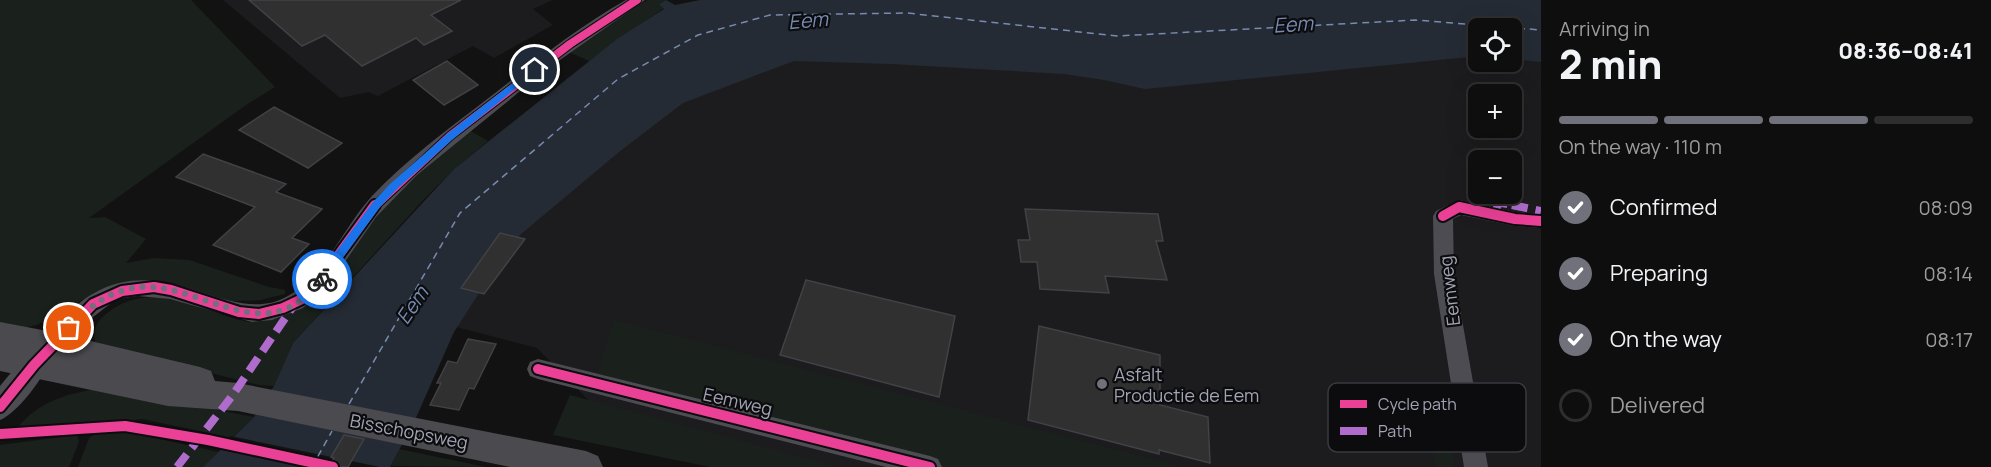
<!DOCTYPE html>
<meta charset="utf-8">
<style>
:root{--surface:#0e0e0e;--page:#171717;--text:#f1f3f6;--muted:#9b9c9e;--line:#2e2e2e;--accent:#70717b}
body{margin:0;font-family:Manrope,sans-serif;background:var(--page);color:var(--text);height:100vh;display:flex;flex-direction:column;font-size:22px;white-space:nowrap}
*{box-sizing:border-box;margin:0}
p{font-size:20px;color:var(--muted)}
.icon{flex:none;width:33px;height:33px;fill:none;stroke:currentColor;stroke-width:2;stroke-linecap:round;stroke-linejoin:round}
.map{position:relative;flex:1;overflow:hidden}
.details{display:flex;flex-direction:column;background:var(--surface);width:450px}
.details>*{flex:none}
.tools{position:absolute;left:1468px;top:18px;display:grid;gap:12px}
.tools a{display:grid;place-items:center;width:54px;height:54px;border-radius:9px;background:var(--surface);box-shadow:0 6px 24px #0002,0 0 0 2px var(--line);font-size:30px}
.pin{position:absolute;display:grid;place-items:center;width:51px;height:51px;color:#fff;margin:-26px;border:3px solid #fff;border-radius:50%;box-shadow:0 2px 6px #0007}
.courier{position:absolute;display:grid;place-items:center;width:60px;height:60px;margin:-30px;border:4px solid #1a73e8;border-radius:50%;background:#fff;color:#222;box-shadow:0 2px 8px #0007}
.overview em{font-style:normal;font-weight:800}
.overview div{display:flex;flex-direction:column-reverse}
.overview{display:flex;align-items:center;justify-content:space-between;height:102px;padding:0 18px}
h1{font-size:39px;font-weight:800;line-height:45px}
.bar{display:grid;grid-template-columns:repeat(4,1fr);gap:9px 6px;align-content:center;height:72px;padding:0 18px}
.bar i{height:8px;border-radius:4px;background:var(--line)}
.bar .current{background:var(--accent)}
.bar p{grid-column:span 4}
ol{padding:0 18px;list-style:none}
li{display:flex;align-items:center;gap:18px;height:66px}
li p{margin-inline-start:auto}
li .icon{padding:6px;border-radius:50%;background:var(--accent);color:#fff;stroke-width:4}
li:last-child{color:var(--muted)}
li i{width:33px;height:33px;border:3px solid var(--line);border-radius:50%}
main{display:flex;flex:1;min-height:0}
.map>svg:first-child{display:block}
.built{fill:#1c1c1e;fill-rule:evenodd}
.green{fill:#1a211c}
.water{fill:#252b34}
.pier{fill:#121212}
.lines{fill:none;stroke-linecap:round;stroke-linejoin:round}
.ferry{stroke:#778bb1;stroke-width:1.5;stroke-dasharray:7 5;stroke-linecap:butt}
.building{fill:#303031;stroke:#414146;stroke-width:1.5}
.minor{fill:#4c4c52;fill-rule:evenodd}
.tertiary{fill:#4c4c52;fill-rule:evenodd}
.secondary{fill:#4a4a4f;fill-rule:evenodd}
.quiet-far1{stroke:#b06ccc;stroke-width:7;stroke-dasharray:13 7;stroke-linecap:butt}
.quiet{stroke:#b06ccc;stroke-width:8;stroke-dasharray:16 8;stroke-linecap:butt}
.cycleway-far1-casing{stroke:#0c0c0e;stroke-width:10}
.cycleway-casing{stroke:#0c0c0e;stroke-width:14}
.cycleway-far1{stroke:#ea4096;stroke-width:8}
.cycleway{stroke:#ea4096;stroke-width:10}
.route{fill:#1a73e8}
.done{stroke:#70717b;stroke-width:6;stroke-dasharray:0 10.8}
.poi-dot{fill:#70717b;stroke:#0c0c0e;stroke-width:2}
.labels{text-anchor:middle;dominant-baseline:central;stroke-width:4.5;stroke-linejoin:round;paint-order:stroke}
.street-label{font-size:18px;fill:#a2a4b4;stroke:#0c0c0e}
.poi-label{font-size:18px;fill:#a2a4b4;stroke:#0c0c0e;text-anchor:start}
.water-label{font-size:20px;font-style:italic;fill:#778bb1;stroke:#0c0c0e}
.key{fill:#0c0c0e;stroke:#393a40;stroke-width:1.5}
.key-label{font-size:16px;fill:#a2a4b4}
</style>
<main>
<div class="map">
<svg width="1541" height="467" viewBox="0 0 1541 467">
<rect width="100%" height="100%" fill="#121212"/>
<path class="built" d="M 223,0 L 553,0 L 533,9 L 553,25 L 494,58 L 473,46 L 378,96 L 369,92 L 340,98 Z
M 1512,48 L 1541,51 L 1541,467 L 739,467 L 624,436 L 537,348 L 441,323 L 526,204 L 669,96 L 800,54 L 1479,49 L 1479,62 L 1512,62 ZM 1479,94 L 1512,94 L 1512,128 L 1479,128 ZM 1479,160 L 1512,160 L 1512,194 L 1479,194 Z"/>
<path class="green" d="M 0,0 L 191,0 L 275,87 L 246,105 L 89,218 L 105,217 L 146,239 L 126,263 L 154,258 L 189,260 L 269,287 L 285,290 L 285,294 L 260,300 L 230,301 L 163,281 L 135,281 L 97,292 L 37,325 L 0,332 Z
M 648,0 L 666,0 L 659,4 L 664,8 L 589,61 L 569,52 L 632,8 Z
M 469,130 L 488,141 L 454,169 L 425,198 L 293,343 L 274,386 L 259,385 L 145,357 L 95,342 C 92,330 97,321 106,314 C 151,277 199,311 248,322 C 320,323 343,252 384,206 C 409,178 440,154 469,130 Z
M 614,320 L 1182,467 L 938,467 L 596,377 Z
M 102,388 L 254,417 L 232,438 L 143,419 L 34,429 L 19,426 C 41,400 70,393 102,388 Z
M 570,395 L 839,467 L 710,467 L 553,435 Z
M 1426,399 L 1448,424 L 1454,467 L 1435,467 Z
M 98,432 L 133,433 L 218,452 L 203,467 L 78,467 L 89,438 Z
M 77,435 L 79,442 L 69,467 L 0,467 L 0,445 Z
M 399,449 L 486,467 L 391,466 Z"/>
<path class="water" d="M 666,0 L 675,5 L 700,0 L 1541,0 L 1541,62 L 1512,59 L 1512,28 L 1479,28 L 1479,56 L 1145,89 L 1104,80 L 1064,74 L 891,64 L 794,61 L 683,103 L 619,152 L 520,235 L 508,248 L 454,332 L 415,420 L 390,467 L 203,467 L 254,417 L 274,386 L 293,343 L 454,169 L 617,39 L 664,9 L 659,4 Z"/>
<path class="pier" d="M 230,436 L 380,467 L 302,467 L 217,449 Z"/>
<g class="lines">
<path class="ferry" d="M 349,404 L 460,213 L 618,79 L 698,35 L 770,15 L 907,13 L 1117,36 L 1415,20 L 1541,30
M 312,467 L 332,431"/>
</g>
<path class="building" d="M 249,0 L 461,0 L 431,15 L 452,31 L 424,45 L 416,38 L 362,66 L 325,35 L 302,46 Z
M 447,61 L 478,85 L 444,105 L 413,80 Z
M 274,107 L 342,143 L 308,168 L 239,130 Z
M 203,154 L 286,184 L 276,192 L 322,209 L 292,238 L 309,244 L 281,272 L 213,245 L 255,207 L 176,177 Z
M 1025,209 L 1158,214 L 1163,241 L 1156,241 L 1167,280 L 1105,276 L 1109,293 L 1040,289 L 1037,262 L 1021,262 L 1018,240 L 1030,240 Z
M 500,233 L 525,239 L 484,294 L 461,288 Z
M 806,280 L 955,316 L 939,397 L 780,355 Z
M 1039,326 L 1160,355 L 1160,405 L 1208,417 L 1210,463 L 1159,450 L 1159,454 L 1028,420 Z
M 468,339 L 496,344 L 474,389 L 469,388 L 459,410 L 430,405 L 441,383 L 437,383 L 448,361 L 457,363 Z
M 344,435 L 364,439 L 348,467 L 329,467 L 334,458 L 331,457 Z"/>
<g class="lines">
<path class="minor" d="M 626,0 L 645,0 L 550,67 L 417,175 L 376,217 L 326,289 L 303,308 L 272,320 L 252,322 L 170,299 L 138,296 L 124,298 L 114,301 L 93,317 L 52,361 L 44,363 L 36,361 L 33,354 L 36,347 C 55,327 74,302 100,290 C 171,255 233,328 288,296 C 326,274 343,228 372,196 C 406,160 447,130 486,100 C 531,65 576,28 626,0 Z
M 1459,200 L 1515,212 L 1541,214 L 1541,228 L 1515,226 L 1461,215 L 1453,219 L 1454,274 L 1488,467 L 1464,467 L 1434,274 L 1433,216 L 1436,211 Z
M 538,359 L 930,456 L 938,459 L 942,467 L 886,467 L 538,379 L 530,376 L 527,369 L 530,362 Z"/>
<path class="tertiary" d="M 34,353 L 44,357 L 48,365 C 40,382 17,413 0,420 L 0,386 L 24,357 Z"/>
<path class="secondary" d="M 0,322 L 53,332 L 200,367 L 211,371 L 215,381 L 238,383 L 586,451 L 598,456 L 603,467 L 510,467 L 238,411 L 168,406 L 0,371 Z"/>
<path class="quiet-far1" d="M 1497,207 L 1499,203 L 1520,207"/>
<path class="quiet" d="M 1512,205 L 1541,211
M 1494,214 L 1498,205
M 177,467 L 232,396 L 294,305"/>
<defs>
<path id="cycleway-far1" d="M 374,207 L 450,136 L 570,44 L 637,0"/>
<path id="cycleway" d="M 1443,216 L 1459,207 L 1515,219 L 1541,221
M 538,369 L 930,467
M 0,407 L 34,365 L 93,304 L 122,291 L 154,287 L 171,290 L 239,312 L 259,314 L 283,308 L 302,299 L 319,282 L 375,205
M 0,434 L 125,426 L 208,440 L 333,467"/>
</defs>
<use href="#cycleway-far1" class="cycleway-far1-casing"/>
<use href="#cycleway" class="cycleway-casing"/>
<use href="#cycleway-far1" class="cycleway-far1"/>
<use href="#cycleway" class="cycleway"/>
</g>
<path class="route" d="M 532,68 L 539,70 L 453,139 L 397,189 L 380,207 L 325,282 L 318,282 L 318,276 L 373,202 L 390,184 L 447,134 Z"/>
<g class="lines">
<path class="done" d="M 69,328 C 85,312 99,298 121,291 C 191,267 261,361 322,279"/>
</g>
<circle class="poi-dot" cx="1102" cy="384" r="6"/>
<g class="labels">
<g class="street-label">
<text transform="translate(1449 291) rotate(-97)">Eemweg</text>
<text transform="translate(738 401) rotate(13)">Eemweg</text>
<text transform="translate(409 431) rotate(11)">Bisschopsweg</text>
</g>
<g class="poi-label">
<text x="1114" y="374">Asfalt<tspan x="1114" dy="21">Productie de Eem</tspan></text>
</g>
<g class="water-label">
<text transform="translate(808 20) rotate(-5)">Eem</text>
<text transform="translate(1293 24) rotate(-4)">Eem</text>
<text transform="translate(412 305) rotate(-56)">Eem</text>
</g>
</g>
<rect x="1328" y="383" width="198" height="69" rx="9" class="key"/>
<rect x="1340" y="400" width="27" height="8" fill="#ea4096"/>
<rect x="1340" y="427" width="27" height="8" fill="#b06ccc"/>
<g class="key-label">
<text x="1378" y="410">Cycle path</text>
<text x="1378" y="437">Path</text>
</g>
</svg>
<div class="tools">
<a><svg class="icon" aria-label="locate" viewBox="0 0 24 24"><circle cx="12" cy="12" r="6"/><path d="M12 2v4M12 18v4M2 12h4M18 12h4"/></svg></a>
<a>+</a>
<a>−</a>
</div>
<div class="pin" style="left:69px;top:328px;background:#ea580c"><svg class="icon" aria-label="bag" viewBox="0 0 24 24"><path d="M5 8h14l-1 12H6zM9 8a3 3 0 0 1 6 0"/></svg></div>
<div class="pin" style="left:535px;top:70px;background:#1f2937"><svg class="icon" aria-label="home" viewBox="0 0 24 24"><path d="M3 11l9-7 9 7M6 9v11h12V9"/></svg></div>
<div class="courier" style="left:322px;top:279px"><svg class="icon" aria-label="bike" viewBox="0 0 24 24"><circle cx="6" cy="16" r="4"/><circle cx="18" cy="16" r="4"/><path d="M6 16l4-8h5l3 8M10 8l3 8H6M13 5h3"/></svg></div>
</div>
<section class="details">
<div class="overview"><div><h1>2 min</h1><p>Arriving in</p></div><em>08:36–08:41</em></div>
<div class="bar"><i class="current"></i><i class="current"></i><i class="current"></i><i></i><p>On the way · 110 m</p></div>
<ol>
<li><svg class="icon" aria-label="check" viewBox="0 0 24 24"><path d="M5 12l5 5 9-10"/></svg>Confirmed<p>08:09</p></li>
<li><svg class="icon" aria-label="check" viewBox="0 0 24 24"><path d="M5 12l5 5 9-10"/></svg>Preparing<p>08:14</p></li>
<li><svg class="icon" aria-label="check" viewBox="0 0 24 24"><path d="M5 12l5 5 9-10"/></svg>On the way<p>08:17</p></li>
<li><i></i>Delivered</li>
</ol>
</section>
</main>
